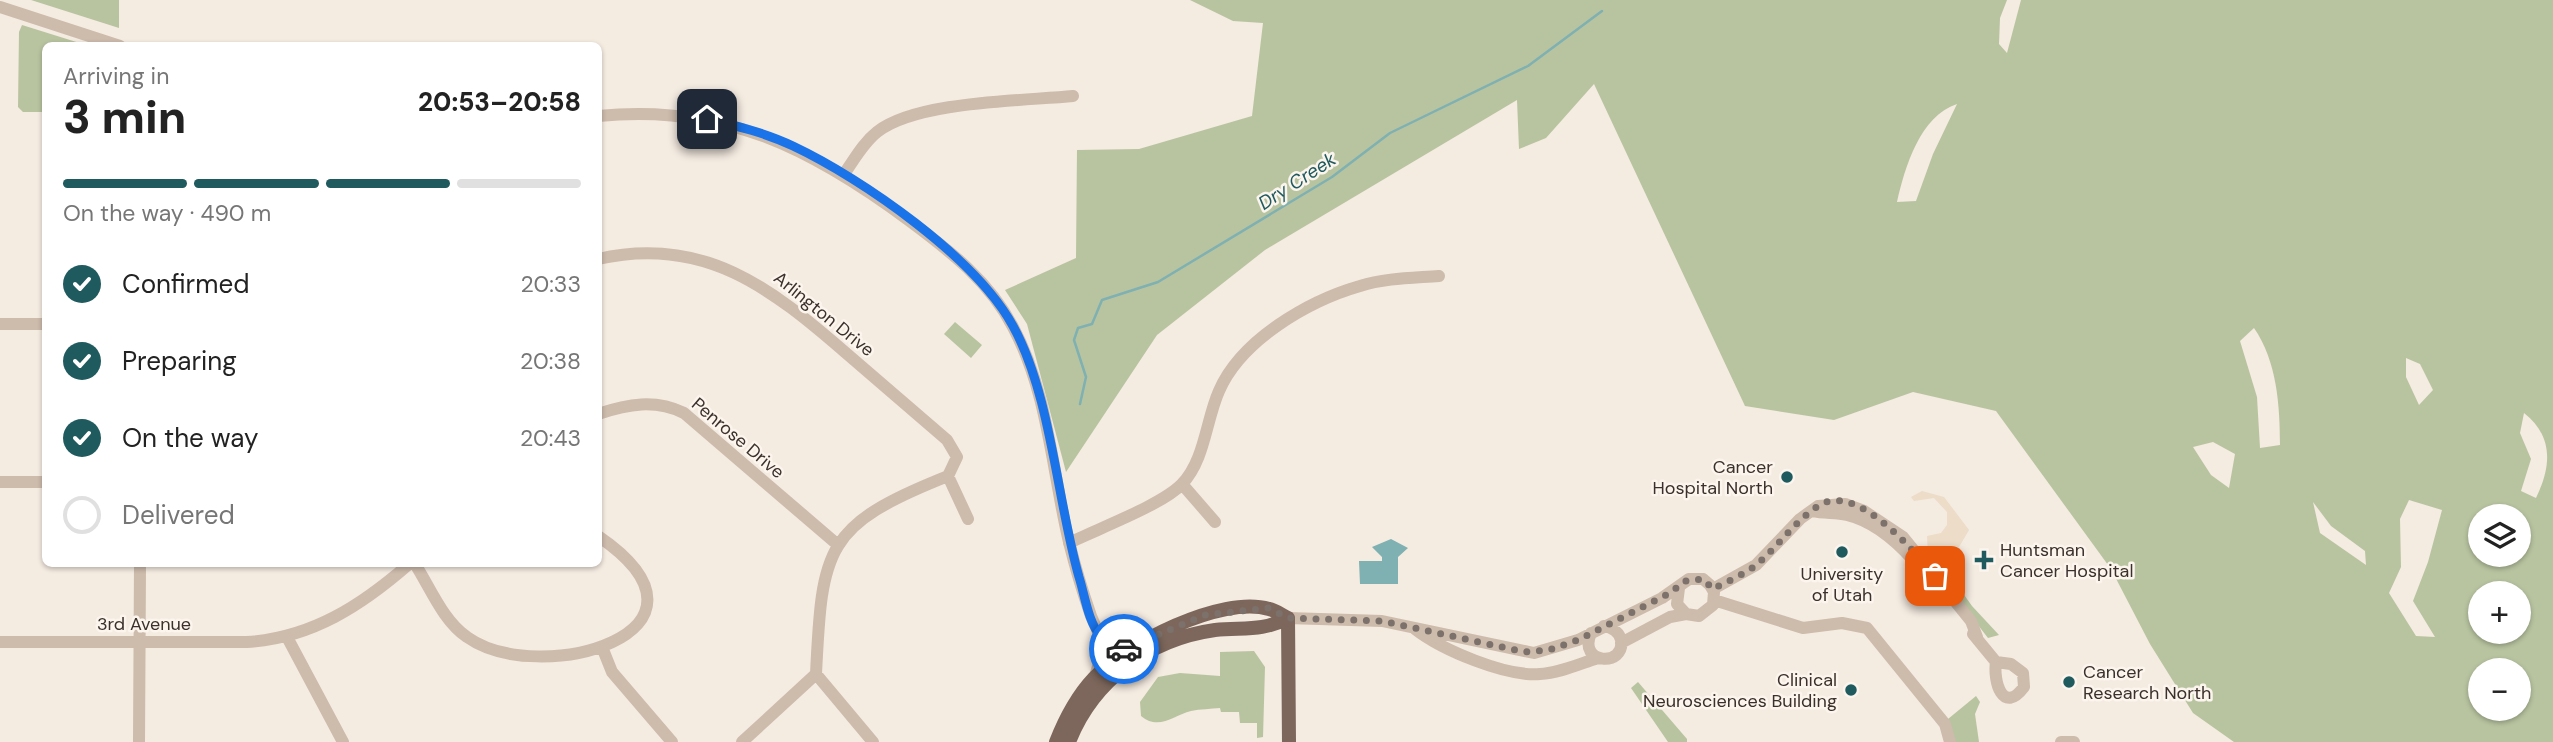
<!DOCTYPE html>
<meta charset="utf-8">
<style>
:root{--surface:#fff;--page:#f6f6f6;--text:#222;--muted:#767676;--line:#e0e0e0;--accent:#1f5a5e}
body{margin:0;font-family:"DM Sans",sans-serif;background:var(--page);color:var(--text);height:100vh;display:flex;flex-direction:column;font-size:26px;white-space:nowrap}
*{box-sizing:border-box;margin:0}
p{font-size:23px;color:var(--muted)}
.icon{flex:none;width:38px;height:38px;fill:none;stroke:currentColor;stroke-width:2;stroke-linecap:round;stroke-linejoin:round}
.map{position:relative;flex:1;overflow:hidden}
.drawer{position:absolute;left:42px;top:42px;width:560px;height:525px;display:flex;flex-direction:column;background:var(--surface);border-radius:10px;box-shadow:0 2px 5px #0004}
.drawer>*{flex:none}
.controls{position:absolute;left:2468px;top:504px;display:grid;gap:14px}
.controls a{display:grid;place-items:center;width:63px;height:63px;border-radius:50%;background:var(--surface);box-shadow:0 2px 5px #0004;font-size:35px}
.pin{position:absolute;display:grid;place-items:center;width:60px;height:60px;color:#fff;margin:-30px;border-radius:14px;box-shadow:0 4px 10px #0006}
.courier{position:absolute;display:grid;place-items:center;width:70px;height:70px;margin:-35px;border:5px solid #1a73e8;border-radius:50%;background:#fff;color:#222;box-shadow:0 2px 9px #0007}
.overview em{font-style:normal;font-weight:800}
.overview div{display:flex;flex-direction:column-reverse}
.overview{display:flex;align-items:center;justify-content:space-between;height:119px;padding:0 21px}
h1{font-size:46px;font-weight:800;line-height:52px}
.bar{display:grid;grid-template-columns:repeat(4,1fr);gap:10px 7px;align-content:center;height:84px;padding:0 21px}
.bar i{height:9px;border-radius:5px;background:var(--line)}
.bar .on{background:var(--accent)}
.bar p{grid-column:span 4}
ol{padding:0 21px;list-style:none}
li{display:flex;align-items:center;gap:21px;height:77px}
li p{margin-inline-start:auto}
li .icon{padding:7px;border-radius:50%;background:var(--accent);color:#fff;stroke-width:4}
li:last-child{color:var(--muted)}
li i{width:38px;height:38px;border:4px solid var(--line);border-radius:50%}
.map>svg:first-child{display:block}
.green{fill:#b8c4a0;fill-rule:evenodd}
.plaza{fill:#ecdcc8}
.water{fill:#7fb0b2}
.lines{fill:none;stroke-linecap:round;stroke-linejoin:round}
.stream{stroke:#7fb0b2;stroke-width:2.5}
.minor{stroke:#cdbbac;stroke-width:12}
.major{stroke:#7d675c;stroke-width:14}
.done{stroke:#7c716b;stroke-width:7;stroke-dasharray:0 12.6}
.route{stroke:#1a73e8;stroke-width:9}
.poi-dot{fill:#1f5a5e;stroke:#fbf5ee;stroke-width:2.5}
.labels{text-anchor:middle;dominant-baseline:central;stroke-width:5;stroke-linejoin:round;paint-order:stroke}
.street-label{font-size:18px;fill:#3b302b;stroke:#fbf5ee}
.poi-label{font-size:18px;fill:#3b302b;stroke:#fbf5ee;text-anchor:end}
.water-label{font-size:19px;font-style:italic;fill:#1f5a5e;stroke:#fbf5ee}
</style>
<div class="map">
<svg width="2553" height="742" viewBox="0 0 2553 742">
<rect width="100%" height="100%" fill="#f4ebe1"/>
<path class="green" d="M 31,0 L 119,0 L 119,28 Z
M 1190,0 L 2007,0 L 2000,18 L 1999,44 L 2007,53 L 2021,0 L 2553,0 L 2553,742 L 2234,742 L 2193,713 L 2150,644 L 2111,569 L 1996,411 L 1913,392 L 1834,420 L 1745,406 L 1594,84 L 1546,138 L 1519,149 L 1517,100 L 1265,250 L 1157,335 L 1066,472 L 1027,324 L 1005,290 L 1076,258 L 1077,150 L 1139,149 L 1252,116 L 1263,23 L 1233,21 ZM 1957,104 L 1933,154 L 1916,201 L 1897,202 C 1905,167 1920,116 1957,104 ZM 2254,328 C 2277,361 2280,406 2280,445 L 2260,448 L 2257,397 L 2240,341 ZM 2406,358 L 2420,364 L 2433,390 L 2419,405 L 2406,377 ZM 2524,413 C 2553,436 2552,465 2536,498 L 2521,491 L 2531,459 L 2520,433 ZM 2213,442 L 2235,454 L 2229,488 L 2211,475 L 2193,447 ZM 2409,500 L 2442,510 L 2428,562 L 2413,601 L 2435,637 L 2416,636 L 2389,593 L 2401,567 L 2400,519 ZM 2313,502 L 2331,526 L 2365,551 L 2366,565 L 2320,533 ZM 2518,516 L 2518,555 L 2480,555 L 2480,516 ZM 2480,593 L 2518,593 L 2518,632 L 2480,632 ZM 2480,670 L 2518,670 L 2518,709 L 2480,709 Z
M 22,25 L 86,45 L 46,46 L 45,112 L 23,112 L 18,107 L 19,32 Z
M 955,322 L 982,345 L 971,358 L 944,334 Z
M 1935,554 L 1972,606 L 1999,635 L 1988,638 L 1930,563 L 1928,555 Z
M 1254,651 L 1265,667 L 1263,737 L 1257,738 L 1257,723 L 1240,723 L 1239,712 L 1221,712 L 1220,708 C 1211,709 1200,709 1191,711 C 1174,715 1159,731 1141,716 L 1140,702 L 1158,677 L 1180,673 L 1220,676 L 1220,652 Z
M 1638,682 L 1687,739 L 1687,742 L 1668,742 L 1631,688 Z
M 1976,696 L 1980,702 L 1975,714 L 1979,742 L 1955,742 L 1948,719 Z"/>
<path class="plaza" d="M 1922,491 L 1944,497 L 1969,530 L 1956,552 L 1952,548 L 1941,552 L 1945,558 L 1944,564 L 1935,554 L 1928,555 L 1927,536 L 1941,533 L 1947,525 L 1947,512 L 1934,498 L 1914,501 L 1911,497 Z"/>
<path class="water" d="M 1391,539 L 1408,548 L 1398,557 L 1398,584 L 1360,584 L 1359,561 L 1382,561 L 1382,557 L 1372,547 Z"/>
<g class="lines">
<path class="stream" d="M 1080,404 L 1086,377 L 1074,340 L 1078,328 L 1092,324 L 1102,300 L 1158,282 L 1332,177 L 1390,133 L 1528,66 L 1602,11"/>
<path class="minor" d="M 0,7 L 120,46
M 598,116 C 724,103 813,149 911,222 C 950,251 990,282 1013,327 C 1048,392 1052,471 1069,542 C 1075,566 1082,590 1090,613 C 1093,623 1100,632 1101,643 C 1102,655 1098,667 1094,679
M 844,174 C 854,160 863,143 877,132 C 916,101 1022,101 1073,96
M 598,259 C 704,235 771,288 846,353 C 880,382 913,411 947,440 L 957,457 L 948,476
M 0,324 L 46,324
M 598,414 C 628,404 655,399 684,413 L 838,545
M 948,476 L 968,519
M 0,482 L 46,482
M 1182,484 L 1215,522
M 1813,511 C 1824,514 1836,512 1847,515 C 1872,521 1896,541 1913,560
M 1069,543 C 1097,529 1162,505 1182,484 C 1205,460 1206,420 1219,391 C 1241,340 1308,301 1360,286 C 1385,278 1413,278 1439,276
M 415,564 C 430,587 443,621 467,637 C 538,688 740,633 598,536
M 1713,589 L 1756,565 L 1800,519 L 1818,506 L 1845,504 L 1864,511 L 1903,537 L 1971,621 L 1977,637
M 1714,600 L 1803,628 L 1842,623 L 1867,628 L 1945,724 L 1950,742
M 1288,618 L 1382,621 L 1534,653 L 1578,640 L 1662,598 L 1689,579 L 1703,579 L 1710,585 L 1714,592 L 1713,605 L 1699,616 L 1686,614 L 1677,604 L 1679,588
M 1415,629 C 1442,650 1506,677 1540,674 C 1560,673 1579,664 1598,658
M 1591,633 C 1577,665 1626,667 1621,640 C 1619,631 1612,628 1604,626
M 1973,634 L 1996,662 C 1993,682 2003,715 2024,687 L 2023,673 L 2011,664 L 1996,662
M 1100,636 L 1113,646 L 1128,649
M 287,637 L 343,742
M 0,642 L 247,642 C 312,638 362,605 409,564
M 1621,643 L 1670,617 L 1686,614
M 602,647 L 612,672 L 672,742
M 816,674 L 873,742
M 139,742 L 140,564
M 742,742 L 816,674 C 822,547 825,525 948,476
M 2061,742 L 2074,742"/>
<path class="major" d="M 1288,618 L 1289,742
M 1056,742 C 1065,719 1077,696 1094,678 C 1126,644 1221,595 1269,609 C 1275,610 1282,615 1288,618
M 1069,742 C 1093,680 1150,639 1215,630 C 1244,627 1261,632 1288,618"/>
</g>
<g class="lines">
<path class="done" d="M 1124,649 L 1205,615 L 1268,608 L 1288,618 L 1382,621 L 1525,652 L 1549,650 L 1578,640 L 1670,593 L 1685,581 L 1703,579 L 1713,589 C 1726,582 1743,575 1755,566 C 1778,547 1794,522 1818,506 C 1855,480 1916,553 1935,576"/>
<path class="route" d="M 707,119 C 737,126 766,133 793,146 C 863,179 976,258 1013,326 C 1051,395 1057,500 1079,577 C 1085,596 1088,622 1101,637 C 1107,644 1116,647 1124,649"/>
</g>
<g class="poi-dot">
<circle cx="1787" cy="477" r="7"/>
<circle cx="1842" cy="552" r="7"/>
<path d="M1980.5 549.5h7v7h7v7h-7v7h-7v-7h-7v-7h7z"/>
<circle cx="2069" cy="682" r="7"/>
<circle cx="1851" cy="690" r="7"/>
</g>
<g class="labels">
<g class="street-label">
<text transform="translate(824 314) rotate(39)">Arlington Drive</text>
<text transform="translate(738 438) rotate(40)">Penrose Drive</text>
<text x="144" y="624">3rd Avenue</text>
</g>
<g class="poi-label">
<text x="1773" y="467">Cancer<tspan x="1773" dy="21">Hospital North</tspan></text>
<text x="2000" y="550" text-anchor="start">Huntsman<tspan x="2000" dy="21">Cancer Hospital</tspan></text>
<text x="1842" y="574" text-anchor="middle">University<tspan x="1842" dy="21">of Utah</tspan></text>
<text x="2083" y="672" text-anchor="start">Cancer<tspan x="2083" dy="21">Research North</tspan></text>
<text x="1837" y="680">Clinical<tspan x="1837" dy="21">Neurosciences Building</tspan></text>
</g>
<g class="water-label">
<text transform="translate(1297 181) rotate(-33)">Dry Creek</text>
</g>
</g>
</svg>
<div class="controls">
<a><svg class="icon" aria-label="layers" viewBox="0 0 24 24"><path d="M12 4l9 5-9 5-9-5zM3 14l9 5 9-5"/></svg></a>
<a>+</a>
<a>−</a>
</div>
<div class="pin" style="left:1935px;top:576px;background:#ea580c"><svg class="icon" aria-label="bag" viewBox="0 0 24 24"><path d="M5 8h14l-1 12H6zM9 8a3 3 0 0 1 6 0"/></svg></div>
<div class="pin" style="left:707px;top:119px;background:#1f2937"><svg class="icon" aria-label="home" viewBox="0 0 24 24"><path d="M3 11l9-7 9 7M6 9v11h12V9"/></svg></div>
<div class="courier" style="left:1124px;top:649px"><svg class="icon" aria-label="car" viewBox="0 0 24 24"><path d="M5 17H2v-5l4-1 3-4h7l3 4 3 1v5h-3M9 17h6M6 11h13"/><circle cx="7" cy="17" r="2"/><circle cx="17" cy="17" r="2"/></svg></div>
<section class="drawer">
<div class="overview"><div><h1>3 min</h1><p>Arriving in</p></div><em>20:53–20:58</em></div>
<div class="bar"><i class="on"></i><i class="on"></i><i class="on"></i><i></i><p>On the way · 490 m</p></div>
<ol>
<li><svg class="icon" aria-label="check" viewBox="0 0 24 24"><path d="M5 12l5 5 9-10"/></svg>Confirmed<p>20:33</p></li>
<li><svg class="icon" aria-label="check" viewBox="0 0 24 24"><path d="M5 12l5 5 9-10"/></svg>Preparing<p>20:38</p></li>
<li><svg class="icon" aria-label="check" viewBox="0 0 24 24"><path d="M5 12l5 5 9-10"/></svg>On the way<p>20:43</p></li>
<li><i></i>Delivered</li>
</ol>
</section>
</div>
